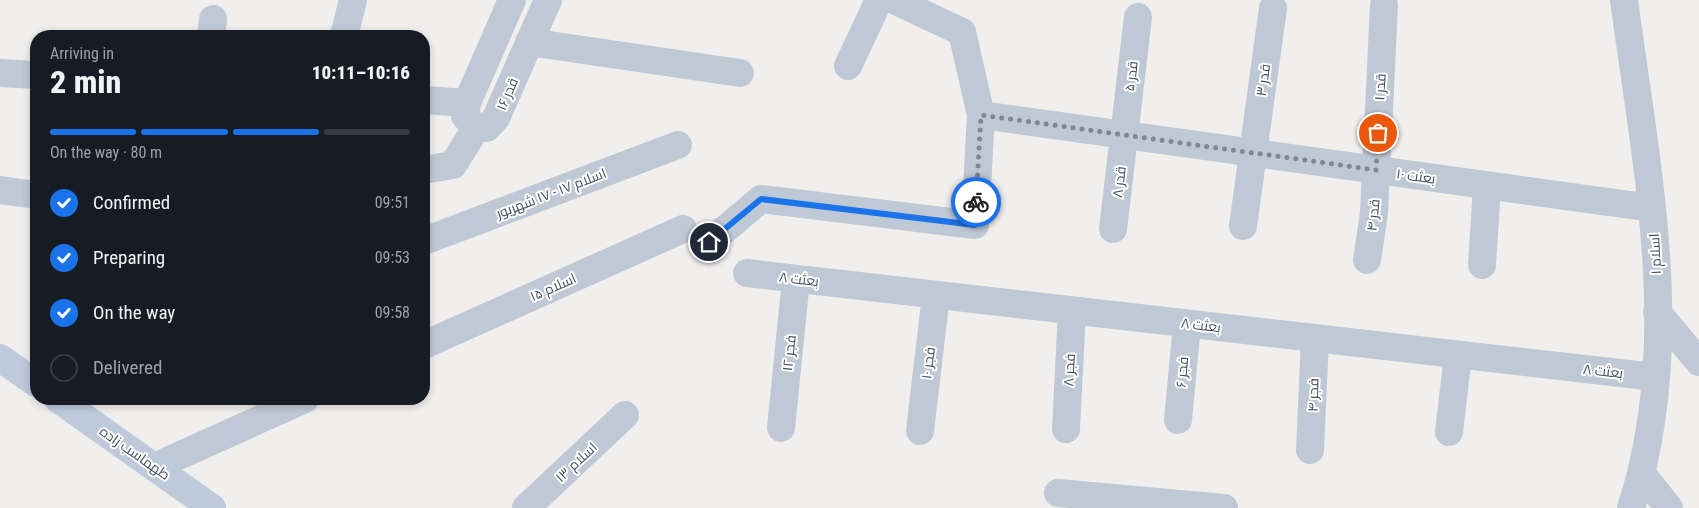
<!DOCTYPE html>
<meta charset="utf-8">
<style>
:root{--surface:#171b24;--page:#20242c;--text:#f1f3f6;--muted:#9ea1a6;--line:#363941;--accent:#1a73e8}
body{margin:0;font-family:"Roboto Condensed",Cairo,sans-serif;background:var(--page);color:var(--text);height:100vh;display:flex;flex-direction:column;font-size:19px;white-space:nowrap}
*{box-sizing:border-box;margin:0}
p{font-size:16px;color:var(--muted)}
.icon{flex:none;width:28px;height:28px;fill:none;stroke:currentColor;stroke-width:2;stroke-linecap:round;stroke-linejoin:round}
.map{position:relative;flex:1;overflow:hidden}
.sheet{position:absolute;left:30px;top:30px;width:400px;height:375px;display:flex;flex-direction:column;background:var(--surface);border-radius:20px;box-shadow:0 2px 8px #0003}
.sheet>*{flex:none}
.pin{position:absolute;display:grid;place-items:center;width:42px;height:42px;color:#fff;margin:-21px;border:2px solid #fff;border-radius:50%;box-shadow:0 1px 5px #0007}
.courier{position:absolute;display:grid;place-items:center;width:50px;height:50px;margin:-25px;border:4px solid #1a73e8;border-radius:50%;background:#fff;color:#222;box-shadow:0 1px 6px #0007}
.head em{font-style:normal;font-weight:800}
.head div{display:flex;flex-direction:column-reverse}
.head{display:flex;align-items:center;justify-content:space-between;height:85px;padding:0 20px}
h1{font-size:32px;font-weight:800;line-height:38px}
.bar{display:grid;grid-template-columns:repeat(4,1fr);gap:8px 5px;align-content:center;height:60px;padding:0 20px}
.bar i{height:6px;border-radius:4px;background:var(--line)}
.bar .active{background:var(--accent)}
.bar p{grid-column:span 4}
ol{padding:0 20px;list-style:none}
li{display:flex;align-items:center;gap:15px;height:55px}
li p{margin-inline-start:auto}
li .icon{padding:5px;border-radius:50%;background:var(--accent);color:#fff;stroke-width:4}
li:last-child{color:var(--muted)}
li i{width:28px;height:28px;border:2px solid var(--line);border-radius:50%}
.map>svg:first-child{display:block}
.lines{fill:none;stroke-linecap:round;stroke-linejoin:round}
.minor{stroke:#bfc9d5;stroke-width:28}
.secondary{stroke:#bec9da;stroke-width:28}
.done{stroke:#818790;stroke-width:5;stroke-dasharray:0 9}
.route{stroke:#1a73e8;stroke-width:6}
.labels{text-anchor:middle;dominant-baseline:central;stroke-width:4;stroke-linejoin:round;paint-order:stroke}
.street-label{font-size:14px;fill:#444f5e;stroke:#fff}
</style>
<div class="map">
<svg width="1699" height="508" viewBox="0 0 1699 508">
<rect width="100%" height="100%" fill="#f1eeee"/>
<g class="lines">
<path class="minor" d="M 512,0 L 467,103 L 465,116 L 476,128 L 487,128 L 496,118 L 548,0
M 1624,0 C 1646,166 1685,344 1631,508
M 211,36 L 213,19
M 344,36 L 353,0
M 529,42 L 740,73
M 848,66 L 879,0
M 0,73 L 36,75
M 424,100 L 467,103
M 981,115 L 1652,208
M 424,170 L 453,165 L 476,128
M 0,190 L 36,195
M 1243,226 L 1273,8
M 1113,229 L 1138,17
M 424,241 L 678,145
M 709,243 L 761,199 L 975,225 L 981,115 L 962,32 L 894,0
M 1367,260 L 1374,213 L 1384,5
M 1482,265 L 1487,186
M 747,273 L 1655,377
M 1657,312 L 1699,362
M 424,345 L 683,229
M 1178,420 L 1187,324
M 781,428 L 796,279
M 1066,429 L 1072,311
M 920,431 L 936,295
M 1449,432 L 1458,355
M 1310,450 L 1315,339
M 154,467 L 305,399
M 1642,474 L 1669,508
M 1058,493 L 1224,508
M 526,508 L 625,415"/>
<path class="secondary" d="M 0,358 L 36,383
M 58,399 L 212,508"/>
</g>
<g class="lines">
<path class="done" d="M 976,202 L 981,115 L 1376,170 L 1378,133"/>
<path class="route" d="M 709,242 L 761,199 L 975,225 L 976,202"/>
</g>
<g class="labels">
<g class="street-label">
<text transform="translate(1131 76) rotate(-83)">قدر ۵</text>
<text transform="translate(1263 80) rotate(-82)">قدر ۳</text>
<text transform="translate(1380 87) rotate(-87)">قدر ۱</text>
<text transform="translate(507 94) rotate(-67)">قدر ۱۶</text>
<text transform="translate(1416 176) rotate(8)">بعثت ۱۰</text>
<text transform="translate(1119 182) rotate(-83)">قدر ۸</text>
<text transform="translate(551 193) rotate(-21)">اسلام ۱۷ - ۱۷ شهریور</text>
<text transform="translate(1373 215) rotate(-84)">قدر ۴</text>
<text transform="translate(1655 254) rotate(-93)">اسلام ۱</text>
<text transform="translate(799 279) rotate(7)">بعثت ۸</text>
<text transform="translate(553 287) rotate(-24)">اسلام ۱۵</text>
<text transform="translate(1201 325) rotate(7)">بعثت ۸</text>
<text transform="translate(789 353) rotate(-84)">فجر ۱۲</text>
<text transform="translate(928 363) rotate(-83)">فجر ۱۰</text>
<text transform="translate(1069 370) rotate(-87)">فجر ۸</text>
<text transform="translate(1603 371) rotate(6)">بعثت ۸</text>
<text transform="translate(1182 372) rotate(-85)">فجر ۶</text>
<text transform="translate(1313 395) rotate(-88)">فجر ۴</text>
<text transform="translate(135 453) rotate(35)">طهماسب زاده</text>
<text transform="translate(576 462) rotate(-43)">اسلام ۱۳</text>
</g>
</g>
</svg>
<div class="pin" style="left:1378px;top:133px;background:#ea580c"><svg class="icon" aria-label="bag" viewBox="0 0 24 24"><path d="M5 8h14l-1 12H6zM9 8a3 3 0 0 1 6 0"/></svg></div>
<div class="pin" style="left:709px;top:242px;background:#1f2937"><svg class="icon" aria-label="home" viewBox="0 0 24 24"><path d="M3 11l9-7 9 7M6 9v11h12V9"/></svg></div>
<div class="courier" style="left:976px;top:202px"><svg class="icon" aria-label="bike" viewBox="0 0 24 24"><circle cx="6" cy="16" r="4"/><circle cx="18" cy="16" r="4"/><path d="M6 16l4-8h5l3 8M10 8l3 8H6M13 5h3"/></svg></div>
<section class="sheet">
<div class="head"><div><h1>2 min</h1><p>Arriving in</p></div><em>10:11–10:16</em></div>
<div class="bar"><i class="active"></i><i class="active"></i><i class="active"></i><i></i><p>On the way · 80 m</p></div>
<ol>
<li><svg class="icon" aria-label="check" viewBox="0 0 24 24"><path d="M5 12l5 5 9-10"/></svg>Confirmed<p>09:51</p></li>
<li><svg class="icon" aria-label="check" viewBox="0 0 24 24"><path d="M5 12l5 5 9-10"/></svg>Preparing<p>09:53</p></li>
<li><svg class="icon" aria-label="check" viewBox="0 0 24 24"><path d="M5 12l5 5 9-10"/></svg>On the way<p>09:58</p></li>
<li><i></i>Delivered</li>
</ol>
</section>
</div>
